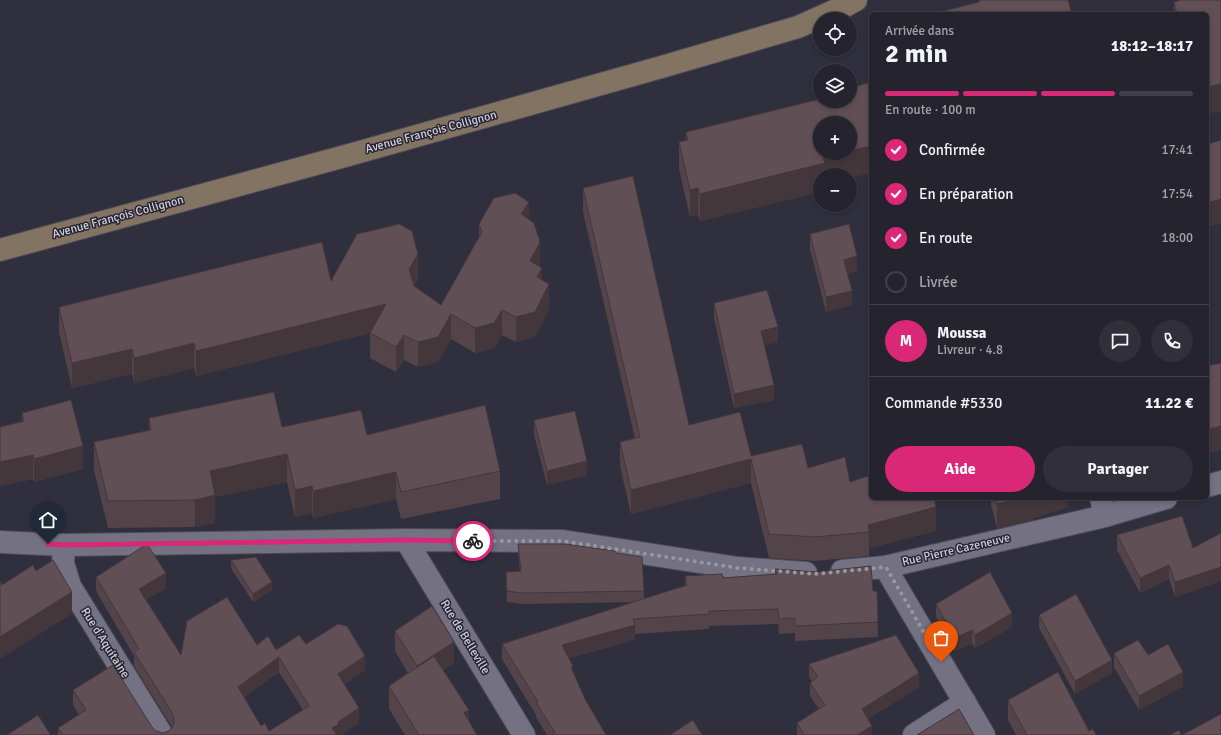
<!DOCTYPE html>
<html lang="fr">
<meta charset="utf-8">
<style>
:root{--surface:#24232e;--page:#302f3a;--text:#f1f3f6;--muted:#a3a4aa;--line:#41404a;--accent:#db2777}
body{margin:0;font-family:Signika,sans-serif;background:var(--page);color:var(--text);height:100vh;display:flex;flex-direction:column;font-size:15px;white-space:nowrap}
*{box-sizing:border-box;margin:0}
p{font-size:13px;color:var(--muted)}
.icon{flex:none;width:22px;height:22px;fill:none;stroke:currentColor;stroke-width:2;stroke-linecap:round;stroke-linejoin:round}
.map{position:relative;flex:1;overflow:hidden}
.sheet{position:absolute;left:869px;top:12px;width:340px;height:488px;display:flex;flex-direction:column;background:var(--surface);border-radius:6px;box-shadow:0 2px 6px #0003,0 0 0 1px var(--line)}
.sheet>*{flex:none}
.buttons{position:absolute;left:813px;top:12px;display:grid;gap:8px}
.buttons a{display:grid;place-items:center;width:44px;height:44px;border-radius:50%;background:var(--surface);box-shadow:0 2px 6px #0003,0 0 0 1px var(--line);font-size:20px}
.pin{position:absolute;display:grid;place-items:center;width:34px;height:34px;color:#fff;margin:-41px -17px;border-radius:50% 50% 50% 0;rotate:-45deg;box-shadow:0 0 4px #0007}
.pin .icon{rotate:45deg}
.courier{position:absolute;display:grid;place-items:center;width:40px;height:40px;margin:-20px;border:3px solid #db2777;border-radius:50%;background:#fff;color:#222;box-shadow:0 1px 5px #0007}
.overview em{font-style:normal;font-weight:700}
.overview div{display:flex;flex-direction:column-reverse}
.overview{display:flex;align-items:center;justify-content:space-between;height:68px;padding:0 16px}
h1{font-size:26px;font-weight:700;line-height:30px}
.bar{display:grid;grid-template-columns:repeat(4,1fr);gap:6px 4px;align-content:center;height:48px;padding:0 16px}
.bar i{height:5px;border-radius:3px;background:var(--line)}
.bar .on{background:var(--accent)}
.bar p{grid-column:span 4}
.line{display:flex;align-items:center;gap:10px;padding:0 16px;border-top:1px solid var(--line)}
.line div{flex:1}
.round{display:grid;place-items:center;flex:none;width:42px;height:42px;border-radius:21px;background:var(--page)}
ol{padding:0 16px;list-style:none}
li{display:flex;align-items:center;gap:12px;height:44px}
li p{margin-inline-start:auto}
li .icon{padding:4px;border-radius:50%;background:var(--accent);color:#fff;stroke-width:4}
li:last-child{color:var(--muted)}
li i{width:22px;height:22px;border:2px solid var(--line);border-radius:50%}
.primary-button{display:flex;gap:8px;margin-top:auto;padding:8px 16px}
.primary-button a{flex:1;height:46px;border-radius:24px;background:var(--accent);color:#fff;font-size:16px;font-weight:700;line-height:46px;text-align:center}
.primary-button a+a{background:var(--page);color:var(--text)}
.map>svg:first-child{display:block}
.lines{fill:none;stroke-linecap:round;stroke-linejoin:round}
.street-casing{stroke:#4c4b57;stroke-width:24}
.secondary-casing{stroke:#4c4b57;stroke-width:24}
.street{stroke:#737182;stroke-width:22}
.secondary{stroke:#827363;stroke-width:22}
.wall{fill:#53444a;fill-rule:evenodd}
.shaded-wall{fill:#44373c}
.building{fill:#614f56;stroke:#44373c;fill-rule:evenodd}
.done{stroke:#9998a2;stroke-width:4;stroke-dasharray:0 7.2}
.route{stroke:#db2777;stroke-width:5}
.labels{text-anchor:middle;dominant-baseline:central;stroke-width:3;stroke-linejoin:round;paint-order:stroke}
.street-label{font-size:12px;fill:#d1d0d9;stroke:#272533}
</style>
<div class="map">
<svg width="1221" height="735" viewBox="0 0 1221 735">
<rect width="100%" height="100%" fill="#302f3d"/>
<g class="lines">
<defs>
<path id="street" d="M 1207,486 L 1221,482
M 1101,498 L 1105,516
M 406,540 L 524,735
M 0,542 L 64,545 L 406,540 L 563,541 L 738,568 L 806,573
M 64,545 L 63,563 L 70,586 L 162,735
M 885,567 L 984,735
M 842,571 L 885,567 L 1105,516 L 1166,498
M 914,735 L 965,702"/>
<path id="secondary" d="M 0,250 L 349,155 L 665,66 L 798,27 L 845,6 L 856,0"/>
</defs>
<use href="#street" class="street-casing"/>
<use href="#secondary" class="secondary-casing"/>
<use href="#street" class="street"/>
<use href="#secondary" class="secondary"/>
</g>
<path class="wall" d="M 1221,0 L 1207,14 L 1174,14 L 1174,2 Z
M 686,132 L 820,175 L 812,194 L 700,221 L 698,215 L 690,217 L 679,169 L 679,142 L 686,140 Z
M 583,188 L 689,425 L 751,456 L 808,468 L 850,482 L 936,531 L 869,548 L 869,556 L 815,561 L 769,558 L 751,483 L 631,514 L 620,466 L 620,442 L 635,439 L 583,212 Z
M 529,220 L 549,309 L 535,337 L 516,342 L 502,335 L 494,348 L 475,353 L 451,339 L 438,362 L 418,367 L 404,360 L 396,372 L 370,358 L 370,333 L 196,376 L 194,368 L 134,383 L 132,374 L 72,388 L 59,332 L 59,307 L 331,281 L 418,279 L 414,286 L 441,305 L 479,236 L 479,224 Z
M 810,234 L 857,271 L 848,274 L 852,305 L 826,312 L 810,249 Z
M 714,303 L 778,342 L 764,345 L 774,400 L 734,408 L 714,318 Z
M 22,413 L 83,469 L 34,482 L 33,479 L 0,486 L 0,427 L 22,422 Z
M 149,418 L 282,427 L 367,435 L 500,471 L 500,499 L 401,519 L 396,499 L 313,518 L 312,513 L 295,517 L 287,482 L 215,497 L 215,523 L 195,527 L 108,528 L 94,470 L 94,442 L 149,430 Z
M 534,420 L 587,475 L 547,485 L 534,435 Z
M 991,498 L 1068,498 L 1068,507 L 1033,518 L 1033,520 L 997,528 L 991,505 Z
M 1221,533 L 1221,582 L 1221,581 L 1175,597 L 1169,579 L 1140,593 L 1117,550 L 1117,535 L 1193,548 Z
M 518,544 L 616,553 L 644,591 L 644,599 L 685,586 L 685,576 L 723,578 L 775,574 L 775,569 L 873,591 L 877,591 L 878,637 L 795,641 L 795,633 L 779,634 L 778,624 L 709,626 L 709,629 L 635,634 L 635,640 L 569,658 L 573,672 L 585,699 L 606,735 L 547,735 L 536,717 L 536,715 L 502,659 L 502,644 L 636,602 L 524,604 L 507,602 L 506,572 L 520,571 L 518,554 Z
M 231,560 L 272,590 L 253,602 L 231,568 Z
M 96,577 L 166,588 L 146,600 L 181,655 L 257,645 L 276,650 L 306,644 L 365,670 L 344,684 L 359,723 L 340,735 L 58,735 L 58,728 L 79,715 L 73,705 L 73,690 L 152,727 L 156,731 L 163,733 L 169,731 L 172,727 L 134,666 L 134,656 L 96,591 ZM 279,672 L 303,710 L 269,731 L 261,726 L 244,697 Z
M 936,604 L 1012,627 L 975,648 L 972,643 L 955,651 L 936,617 Z
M 1039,615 L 1112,673 L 1075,694 L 1039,628 Z
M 395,631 L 454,663 L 443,670 L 469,720 L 477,735 L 405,735 L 389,709 L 389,686 L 408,673 L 395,651 Z
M 1114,653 L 1148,655 L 1183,686 L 1139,710 L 1114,667 Z
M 809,664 L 919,687 L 868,719 L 872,735 L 797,735 L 797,723 L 819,709 L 810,696 L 810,683 L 812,682 L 809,677 Z
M 1008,700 L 1089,731 L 1096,735 L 1016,735 L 1008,720 Z"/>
<path class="shaded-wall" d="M 1221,84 L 1221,111 L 1207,114 L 1207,87 Z
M 871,146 L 871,173 L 850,178 L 850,175 L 820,175 L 820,192 L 700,221 L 700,194 L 823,157 L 841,153 L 850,153 L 850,151 Z
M 698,188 L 698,215 L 690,217 L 690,190 Z
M 1221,199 L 1221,224 L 1207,227 L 1207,203 Z
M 529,202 L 529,227 L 521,214 Z
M 540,242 L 540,267 L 530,261 Z
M 418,254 L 418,279 L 409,293 L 409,269 Z
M 857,256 L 857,271 L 844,275 L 844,260 Z
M 542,268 L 542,293 L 537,277 Z
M 549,284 L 549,309 L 535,337 L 516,342 L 516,317 Z
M 852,291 L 852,305 L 826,312 L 826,297 Z
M 386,304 L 386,329 L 196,376 L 196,351 Z
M 502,310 L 502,335 L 494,348 L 475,353 L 475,328 Z
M 451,314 L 451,339 L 438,362 L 418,367 L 418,342 Z
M 778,327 L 778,342 L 761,346 L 761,331 Z
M 404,335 L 404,360 L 396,372 L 396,347 Z
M 194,343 L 194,368 L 134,383 L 134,358 Z
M 132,349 L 132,374 L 72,388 L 72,363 Z
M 774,385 L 774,400 L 734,408 L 734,394 Z
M 1221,426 L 1221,450 L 1207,454 L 1207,430 Z
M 83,446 L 83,469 L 34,482 L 34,459 Z
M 287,454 L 287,482 L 215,497 L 215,523 L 195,527 L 195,500 L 210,471 Z
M 33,455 L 33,479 L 0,486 L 0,462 Z
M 751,459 L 751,483 L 631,514 L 631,490 Z
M 587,461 L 587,475 L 547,485 L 547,471 Z
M 396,472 L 396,499 L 313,518 L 313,491 Z
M 312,486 L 312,513 L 295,517 L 295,490 Z
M 1023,498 L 1068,498 L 1068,507 L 1033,518 L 1033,520 L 997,528 L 997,504 Z
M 936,507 L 936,531 L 869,548 L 868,525 Z
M 1169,565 L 1169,579 L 1140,593 L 1140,578 Z
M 1221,567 L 1221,581 L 1175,597 L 1175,582 Z
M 166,573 L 166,588 L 139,604 L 139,589 Z
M 272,582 L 272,590 L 253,602 L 253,594 Z
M 72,592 L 72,614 L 0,659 L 0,637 Z
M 1012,613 L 1012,627 L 975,648 L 975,635 Z
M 635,625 L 635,640 L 562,660 L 562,645 Z
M 972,630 L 972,643 L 955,651 L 955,638 Z
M 454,642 L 454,663 L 417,687 L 417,666 Z
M 365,656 L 365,670 L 338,689 L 338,674 Z
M 279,657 L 279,672 L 238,701 L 238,687 Z
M 1112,660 L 1112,673 L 1075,694 L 1075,681 Z
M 1183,672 L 1183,686 L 1139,710 L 1139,696 Z
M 919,673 L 919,687 L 862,723 L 862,709 Z
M 359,708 L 359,723 L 340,735 L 332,735 L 332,728 L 338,722 Z
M 469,710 L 469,733 L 464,713 Z
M 872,726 L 872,735 L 857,735 Z"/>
<path class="building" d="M 979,0 L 1068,0 L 1072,14 L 932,14 L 979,2 Z
M 1181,0 L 1221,0 L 1221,84 L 1207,87 L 1207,14 L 1177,14 L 1174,2 Z
M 871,82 L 871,146 L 850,151 L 850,123 L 820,123 L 820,153 L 841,153 L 823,157 L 825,163 L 700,194 L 698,188 L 690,190 L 679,142 L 688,140 L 686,132 L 820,99 L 820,101 L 850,101 L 850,88 Z
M 1221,140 L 1221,199 L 1207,203 L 1207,144 Z
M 633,176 L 689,425 L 740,412 L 751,456 L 802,444 L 808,468 L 845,457 L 850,482 L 871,475 L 871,498 L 934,498 L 936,507 L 868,525 L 869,532 L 815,537 L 769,534 L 751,459 L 631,490 L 620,442 L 640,437 L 583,188 Z
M 515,193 L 529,202 L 521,214 L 534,223 L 540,242 L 530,261 L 542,268 L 537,277 L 549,284 L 535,312 L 516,317 L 502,310 L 494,323 L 475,328 L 451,314 L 438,337 L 418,342 L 404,335 L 396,347 L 370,333 L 386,304 L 196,351 L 194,343 L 134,358 L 132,349 L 72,363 L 59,307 L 322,242 L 331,281 L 357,234 L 399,224 L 412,231 L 418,254 L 409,269 L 414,286 L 441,305 L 482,232 L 479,224 L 494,198 Z
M 849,224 L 857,256 L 844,260 L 852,291 L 826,297 L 810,234 Z
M 767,290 L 778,327 L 761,331 L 774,385 L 734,394 L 714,303 Z
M 1221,363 L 1221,426 L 1207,430 L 1207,366 Z
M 274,392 L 282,427 L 361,410 L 367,435 L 485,405 L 500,471 L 401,492 L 396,472 L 313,491 L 312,486 L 295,490 L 287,454 L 210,471 L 215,495 L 195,500 L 108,501 L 94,442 L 151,430 L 149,418 Z
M 71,400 L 83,446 L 34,459 L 33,455 L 0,462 L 0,427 L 24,421 L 22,413 Z
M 575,411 L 587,461 L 547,471 L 534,420 Z
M 996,498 L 1023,498 L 997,504 Z
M 1182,516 L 1193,548 L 1221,533 L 1221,567 L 1175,582 L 1169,565 L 1140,578 L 1117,535 Z
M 147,544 L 166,573 L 139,589 L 181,655 L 187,621 L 227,597 L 257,645 L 268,636 L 276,650 L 299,635 L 306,644 L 338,624 L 347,626 L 365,656 L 338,674 L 359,708 L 338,722 L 339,724 L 332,728 L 337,735 L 63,735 L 58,728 L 86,710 L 73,690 L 113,665 L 152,727 L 156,731 L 163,733 L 169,731 L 173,726 L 174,720 L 173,714 L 134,652 L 139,649 L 96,577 ZM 279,657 L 309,706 L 269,731 L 265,723 L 261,726 L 238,687 Z
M 518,544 L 565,544 L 615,551 L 616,553 L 642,557 L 644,591 L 524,593 L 507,591 L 506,572 L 521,571 Z
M 256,557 L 272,582 L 253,594 L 231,560 Z
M 53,560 L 72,592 L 0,637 L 0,581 L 2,585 L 33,565 L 36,571 Z
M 871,566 L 873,591 L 877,591 L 878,622 L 795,626 L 795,618 L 779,619 L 778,609 L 709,611 L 709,614 L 633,619 L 635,625 L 562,645 L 573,666 L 571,667 L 585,699 L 606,735 L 551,735 L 555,733 L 536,702 L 538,702 L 502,644 L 687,585 L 685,576 L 722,574 L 723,578 L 777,574 L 775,569 L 816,572 Z
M 990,572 L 1012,613 L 975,635 L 972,630 L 955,638 L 936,604 Z
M 1076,594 L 1112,660 L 1075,681 L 1039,615 Z
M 432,606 L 454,642 L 417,666 L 395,631 Z
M 896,635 L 919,673 L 862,709 L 872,726 L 857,735 L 804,735 L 797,723 L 825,705 L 810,683 L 818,677 L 809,664 Z
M 1138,640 L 1148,655 L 1168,644 L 1183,672 L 1139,696 L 1114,653 Z
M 434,656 L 469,710 L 464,713 L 477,735 L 419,735 L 389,686 Z
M 1058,672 L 1089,731 L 1093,729 L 1096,735 L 1027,735 L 1008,700 Z
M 959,709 L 974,735 L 917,735 Z
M 1221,714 L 1221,735 L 1182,735 Z
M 38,715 L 50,734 L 49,735 L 7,735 Z
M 693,720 L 702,735 L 670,735 Z
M 1179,730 L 1181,735 L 1170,735 Z"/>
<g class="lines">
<path class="done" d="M 473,541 L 563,541 L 738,568 L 815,574 L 886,567 L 941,662"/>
<path class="route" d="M 48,544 L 64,545 L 406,540 L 473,541"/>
</g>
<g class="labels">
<g class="street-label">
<text transform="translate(431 132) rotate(-15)">Avenue François Collignon</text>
<text transform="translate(118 217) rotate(-15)">Avenue François Collignon</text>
<text transform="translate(956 550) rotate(-13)">Rue Pierre Cazeneuve</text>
<text transform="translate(465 637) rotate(59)">Rue de Belleville</text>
<text transform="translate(105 643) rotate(58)">Rue d'Aquitaine</text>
</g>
</g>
</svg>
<div class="buttons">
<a><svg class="icon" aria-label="locate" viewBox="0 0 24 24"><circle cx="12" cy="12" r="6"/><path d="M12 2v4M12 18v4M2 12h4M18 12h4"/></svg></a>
<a><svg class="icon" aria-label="layers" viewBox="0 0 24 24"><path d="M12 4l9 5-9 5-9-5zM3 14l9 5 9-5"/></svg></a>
<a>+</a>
<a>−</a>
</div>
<div class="pin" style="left:941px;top:662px;background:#ea580c"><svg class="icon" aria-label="bag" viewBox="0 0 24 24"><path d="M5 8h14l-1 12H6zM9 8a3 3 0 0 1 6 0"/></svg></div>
<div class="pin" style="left:48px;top:544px;background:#1f2937"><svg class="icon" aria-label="home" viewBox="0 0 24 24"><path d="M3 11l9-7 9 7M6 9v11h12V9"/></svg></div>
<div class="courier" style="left:473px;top:541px"><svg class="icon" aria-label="bike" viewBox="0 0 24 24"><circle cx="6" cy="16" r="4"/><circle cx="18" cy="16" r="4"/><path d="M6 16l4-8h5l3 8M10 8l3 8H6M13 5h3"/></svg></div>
<section class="sheet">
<div class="overview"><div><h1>2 min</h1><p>Arrivée dans</p></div><em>18:12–18:17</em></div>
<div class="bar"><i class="on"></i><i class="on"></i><i class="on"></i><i></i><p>En route · 100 m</p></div>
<ol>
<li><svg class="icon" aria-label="check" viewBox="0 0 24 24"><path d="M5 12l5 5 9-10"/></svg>Confirmée<p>17:41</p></li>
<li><svg class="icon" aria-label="check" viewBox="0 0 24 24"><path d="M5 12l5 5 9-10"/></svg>En préparation<p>17:54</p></li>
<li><svg class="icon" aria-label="check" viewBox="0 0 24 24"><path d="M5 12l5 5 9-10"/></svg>En route<p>18:00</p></li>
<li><i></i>Livrée</li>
</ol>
<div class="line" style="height:72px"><b class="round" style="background:var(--accent);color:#fff">M</b><div><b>Moussa</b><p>Livreur · 4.8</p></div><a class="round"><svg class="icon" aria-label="chat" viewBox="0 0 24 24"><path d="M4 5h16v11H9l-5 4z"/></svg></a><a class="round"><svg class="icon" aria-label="phone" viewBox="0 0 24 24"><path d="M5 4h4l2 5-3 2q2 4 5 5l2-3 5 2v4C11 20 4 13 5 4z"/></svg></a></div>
<div class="line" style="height:52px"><div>Commande #5330</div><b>11.22 €</b></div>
<div class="primary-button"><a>Aide</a><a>Partager</a></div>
</section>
</div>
